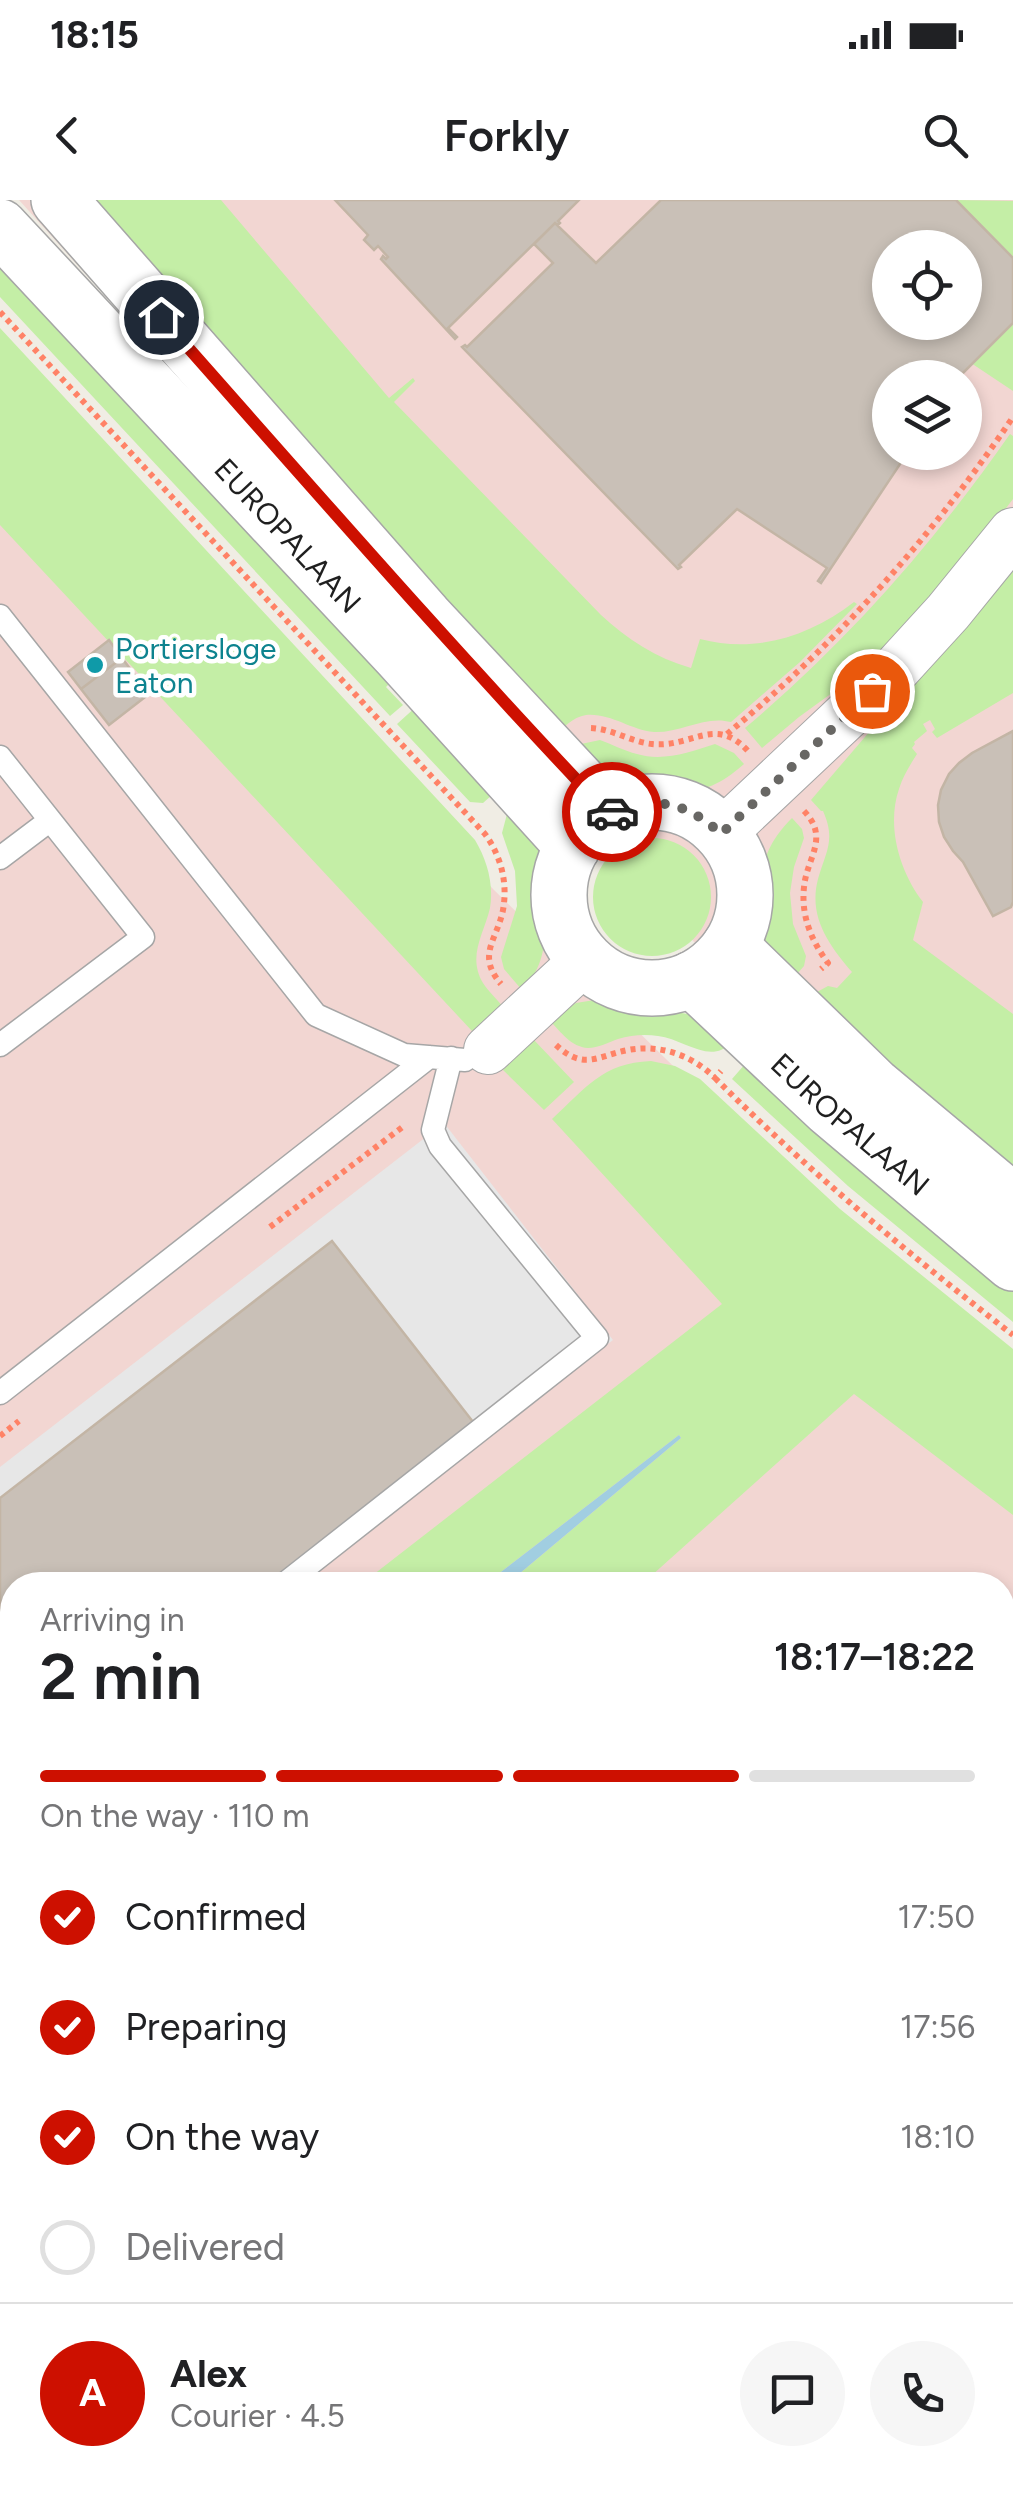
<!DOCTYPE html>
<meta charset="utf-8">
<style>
:root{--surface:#fff;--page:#f6f6f6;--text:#202124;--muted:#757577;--line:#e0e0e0;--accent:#cd1000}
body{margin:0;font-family:Figtree,sans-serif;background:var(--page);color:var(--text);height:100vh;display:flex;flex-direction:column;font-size:38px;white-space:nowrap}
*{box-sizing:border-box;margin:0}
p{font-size:32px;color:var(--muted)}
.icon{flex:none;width:55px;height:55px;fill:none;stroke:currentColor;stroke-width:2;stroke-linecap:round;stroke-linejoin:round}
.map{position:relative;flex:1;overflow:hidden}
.panel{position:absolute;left:0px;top:1372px;width:1015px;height:932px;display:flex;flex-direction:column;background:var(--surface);border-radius:40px 40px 0 0;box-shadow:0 5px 15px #0003}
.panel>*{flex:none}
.buttons{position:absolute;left:872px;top:30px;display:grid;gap:20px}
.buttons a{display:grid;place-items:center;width:110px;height:110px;border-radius:50%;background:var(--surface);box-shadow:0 5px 15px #0003;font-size:50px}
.pin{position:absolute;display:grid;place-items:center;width:85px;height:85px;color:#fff;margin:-42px;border:5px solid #fff;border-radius:50%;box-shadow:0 2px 10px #0007}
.courier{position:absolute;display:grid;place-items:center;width:100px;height:100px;margin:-50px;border:8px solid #cd1000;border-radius:50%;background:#fff;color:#222;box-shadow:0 2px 12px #0007}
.overview em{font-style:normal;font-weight:600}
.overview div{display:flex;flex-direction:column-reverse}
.overview{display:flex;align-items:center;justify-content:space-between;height:170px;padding:0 40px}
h1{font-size:65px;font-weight:600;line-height:75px}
.bar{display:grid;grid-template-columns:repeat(4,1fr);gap:15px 10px;align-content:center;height:120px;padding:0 40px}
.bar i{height:12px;border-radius:8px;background:var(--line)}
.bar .selected{background:var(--accent)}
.bar p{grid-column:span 4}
.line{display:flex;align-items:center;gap:25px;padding:0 40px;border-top:2px solid var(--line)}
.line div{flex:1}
.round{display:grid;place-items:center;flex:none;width:105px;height:105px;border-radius:52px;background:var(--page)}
ol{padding:0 40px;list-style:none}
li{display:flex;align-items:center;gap:30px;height:110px}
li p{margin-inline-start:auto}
li .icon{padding:10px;border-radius:50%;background:var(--accent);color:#fff;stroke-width:4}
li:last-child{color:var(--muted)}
li i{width:55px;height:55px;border:5px solid var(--line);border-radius:50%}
.status{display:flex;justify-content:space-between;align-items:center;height:70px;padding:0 50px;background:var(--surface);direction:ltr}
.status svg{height:28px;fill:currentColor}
header{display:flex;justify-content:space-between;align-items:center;height:130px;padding:0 40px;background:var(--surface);font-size:45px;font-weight:600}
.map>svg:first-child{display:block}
.commercial{fill:#f2d6d2;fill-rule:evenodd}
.grass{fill:#c4eea6}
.parking{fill:#e7e7e7}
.water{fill:#a1cee1}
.building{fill:#c9c0b7;stroke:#c3b5a5;stroke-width:2.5;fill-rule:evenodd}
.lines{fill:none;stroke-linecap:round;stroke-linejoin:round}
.service-casing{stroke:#a6a6a6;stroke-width:25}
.minor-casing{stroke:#a6a6a6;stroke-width:50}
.tertiary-casing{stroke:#a6a6a6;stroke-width:58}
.path{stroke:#ff8266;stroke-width:6;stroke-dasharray:5 5;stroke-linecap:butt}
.service{stroke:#fff;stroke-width:22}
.minor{stroke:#fff;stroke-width:48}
.tertiary{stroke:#fff;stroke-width:55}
.done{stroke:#686764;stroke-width:10;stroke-dasharray:0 18}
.route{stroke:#cd1000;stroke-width:12}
.culture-dot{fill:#0f9aa8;stroke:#fff;stroke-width:4}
.labels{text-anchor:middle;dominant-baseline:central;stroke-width:9;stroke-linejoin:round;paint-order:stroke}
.street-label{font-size:30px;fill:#1f1f1f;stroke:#fff}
.culture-label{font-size:30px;fill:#0d838f;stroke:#fff;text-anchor:start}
</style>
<div class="status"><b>18:15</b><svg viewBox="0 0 49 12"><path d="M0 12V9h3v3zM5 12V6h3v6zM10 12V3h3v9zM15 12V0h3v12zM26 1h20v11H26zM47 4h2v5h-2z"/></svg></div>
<header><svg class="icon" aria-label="back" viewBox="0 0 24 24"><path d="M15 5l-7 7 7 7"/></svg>Forkly<svg class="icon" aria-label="search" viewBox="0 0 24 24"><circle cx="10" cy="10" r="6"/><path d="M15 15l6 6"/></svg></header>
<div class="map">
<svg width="1013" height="2303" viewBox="0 0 1013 2303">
<rect width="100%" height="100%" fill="#f0ede4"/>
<path class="commercial" d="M 19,0 L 1013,0 L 1013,1023 L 764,810 L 647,696 ZM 890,48 L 965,48 L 965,122 L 890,122 ZM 890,178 L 965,178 L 965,252 L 890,252 Z
M 0,170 L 494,690 L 1013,1200 L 1013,2303 L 0,2303 ZM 12,1385 L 1002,1385 L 1002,2292 L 12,2292 Z"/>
<path class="grass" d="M 74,0 L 221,0 L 389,198 L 413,178 L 415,181 L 394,202 L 601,415 C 627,439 656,458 691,468 L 700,439 C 756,454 810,436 854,402 L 857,404 L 800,462 L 731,522 C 705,515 681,533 654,532 C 630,530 611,513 586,515 C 572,517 564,528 554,536 Z
M 956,0 L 1013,1 L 1013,58 Z
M 0,43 L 394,479 L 386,487 L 403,505 L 390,516 L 0,97 Z
M 1013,123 L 1013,191 L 971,163 Z
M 0,128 L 475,640 C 487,660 494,684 490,708 C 484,734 467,756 483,783 C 488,791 497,799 503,807 L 472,831 L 0,325 Z
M 1010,234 L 1013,236 L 1013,299 L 962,366 L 869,466 L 799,517 L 762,548 L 745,528 C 847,442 934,343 1010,234 Z
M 1013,364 L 1013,493 L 937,538 L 932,532 L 935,529 L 930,520 L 923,524 L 927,531 L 914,542 L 915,544 L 912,548 L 917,554 C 910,565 903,576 899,589 C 886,627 900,672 923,702 L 913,740 L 1013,814 L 1013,987 L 817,792 L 828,786 L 837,788 L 852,772 C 829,745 808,717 818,679 C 826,651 836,640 823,611 L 821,611 L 811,600 Z
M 418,505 L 501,587 L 483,603 L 470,602 L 397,524 Z
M 600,540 C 612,544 624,551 637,554 C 663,562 690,552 715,544 L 734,553 L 744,564 C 705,598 693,589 646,589 L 646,585 C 632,581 616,581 603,573 C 594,567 587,553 581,544 Z
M 514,608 L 539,649 L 541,684 L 544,685 C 542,726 554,756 522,790 L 504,769 L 501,757 L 517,706 L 515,671 L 502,633 L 507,614 Z
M 792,618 L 802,629 L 804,638 L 794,667 L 790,693 L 793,724 L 806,756 L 804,766 L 797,774 C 790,768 776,761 770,752 C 762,741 765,722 763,709 L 760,709 C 760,670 763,647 792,618 Z
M593 697a59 59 0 1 1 118 0a59 59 0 1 1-118 0Z
M 607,798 L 651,805 L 652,809 C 669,812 688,811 703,821 C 713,827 722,836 731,843 C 710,865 684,839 658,836 C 645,834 631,835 618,839 C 609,842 598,848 588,848 C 571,847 561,832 550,821 L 576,803 Z
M 533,839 L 574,882 L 544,910 L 503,870 Z
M 752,856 L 1013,1078 L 1013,1122 L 848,986 L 732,879 Z
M 651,861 L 675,866 L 700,879 L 840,1009 L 1013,1149 L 1013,1315 L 854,1194 L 641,1385 L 506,1385 L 681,1238 L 679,1235 L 484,1385 L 360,1385 L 722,1104 L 552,919 C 586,888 602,863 651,861 Z
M 12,1654 L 12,1746 L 0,1756 L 0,1664 Z
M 12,1802 L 12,1908 L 0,1918 L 0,1812 Z
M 12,1957 L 12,2003 L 0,2014 L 0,1968 Z
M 1002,2038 L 1013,2049 L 1013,2149 L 1003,2137 Z"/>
<path class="parking" d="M 444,923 L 613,1140 L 294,1385 L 12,1385 L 12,1601 L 0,1611 L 0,1267 Z"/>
<path class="water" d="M 679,1235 L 681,1238 L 506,1385 L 484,1385 Z
M 12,1746 L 12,1802 L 0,1812 L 0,1756 Z"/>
<path class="building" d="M 335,0 L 579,0 L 558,21 L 560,23 L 558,25 L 555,23 L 448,128 L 457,137 L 455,139 L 381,59 L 383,56 L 386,59 L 388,57 L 378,46 L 374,50 L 364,40 L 368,35 Z
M 661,0 L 956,0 L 1013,58 L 1013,123 L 958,178 L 890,178 L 890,252 L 908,252 L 821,383 L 818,381 L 827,368 L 737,309 L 679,365 L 681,367 L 678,369 L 462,147 L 465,145 L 467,147 L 553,63 L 534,44 L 555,23 L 596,63 ZM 890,48 L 965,48 L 965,122 L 890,122 Z
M 109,440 L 122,458 L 81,489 L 68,472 Z
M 122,458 L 149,494 L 109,525 L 81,489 Z
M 1013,531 L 1013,702 L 1011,707 L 993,716 L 963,662 L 953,651 L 944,637 L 939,622 L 938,605 L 941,590 L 949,574 L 959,563 L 972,553 Z
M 332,1041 L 477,1227 L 273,1385 L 12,1385 L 12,1587 L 0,1596 L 0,1298 Z
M 1013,1422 L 1013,2049 L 1002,2038 L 1002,1432 Z
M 12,2044 L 12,2204 L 0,2214 L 0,2054 Z
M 31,2292 L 173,2292 L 183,2303 L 20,2303 Z
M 609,2292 L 908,2292 L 897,2303 L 609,2303 L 604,2297 Z"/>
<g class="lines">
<defs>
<path id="service" d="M 0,416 L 316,815 L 404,855 L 465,860
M 0,557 L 143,737 L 0,845
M 0,658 L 49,621
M 0,1193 L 429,857
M 283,1385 L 597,1138 L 440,946 L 433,930 L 451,858
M 0,1608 L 12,1598"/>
<path id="minor" d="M 721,634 L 896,469 L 948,412 L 1013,332
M 488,850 L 585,760
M 0,1942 L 12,1932
M 1002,2165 L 1013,2176"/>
<g id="tertiary">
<path d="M 59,0 L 425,417 L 608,613"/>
<path id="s1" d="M 0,27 L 400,455 L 573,646"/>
<circle cx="652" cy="695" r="93"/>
<path d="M 730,746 L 873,885 L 1013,1002"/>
<path id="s2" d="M 692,779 L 829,908 L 1013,1063"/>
</g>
</defs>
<use href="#service" class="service-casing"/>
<use href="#minor" class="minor-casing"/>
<use href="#tertiary" class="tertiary-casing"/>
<path class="path" d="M 0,112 L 485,634 C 501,656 508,683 503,710 C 497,740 476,755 501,784
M 591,528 C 613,529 631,542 652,544 C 692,548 715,515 748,551
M 727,534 C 838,442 932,337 1013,217
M 804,611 C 830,638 807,657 804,687 C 801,716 811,740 828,763 L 821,769
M 556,845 C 584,871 597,856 628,850 C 660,844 692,855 715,878 L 721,871
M 715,878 C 808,971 910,1055 1013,1135
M 270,1027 L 404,926
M 0,1236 L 19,1221"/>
<use href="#service" class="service"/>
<use href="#minor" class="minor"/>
<use href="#tertiary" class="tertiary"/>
</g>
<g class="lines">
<path class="done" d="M 612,612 C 655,595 688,603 721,634 L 872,491"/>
<path class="route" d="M 161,117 C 309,284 455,452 608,613 L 612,612"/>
</g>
<circle class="culture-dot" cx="95" cy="465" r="10"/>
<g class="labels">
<g class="street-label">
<text stroke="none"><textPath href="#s1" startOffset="422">EUROPALAAN</textPath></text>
<text stroke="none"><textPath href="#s2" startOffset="215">EUROPALAAN</textPath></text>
</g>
<g class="culture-label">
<text x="115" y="448">Portiersloge<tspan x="115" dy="34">Eaton</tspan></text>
</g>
</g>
</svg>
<div class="buttons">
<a><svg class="icon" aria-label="locate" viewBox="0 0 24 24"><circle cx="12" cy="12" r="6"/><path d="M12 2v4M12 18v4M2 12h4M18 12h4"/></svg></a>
<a><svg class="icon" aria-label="layers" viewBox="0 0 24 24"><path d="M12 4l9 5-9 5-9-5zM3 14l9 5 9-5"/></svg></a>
</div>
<div class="pin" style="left:872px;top:491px;background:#ea580c"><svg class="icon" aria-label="bag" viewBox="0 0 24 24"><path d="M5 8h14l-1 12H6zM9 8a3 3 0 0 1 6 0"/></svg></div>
<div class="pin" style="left:161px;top:117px;background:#1f2937"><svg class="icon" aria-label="home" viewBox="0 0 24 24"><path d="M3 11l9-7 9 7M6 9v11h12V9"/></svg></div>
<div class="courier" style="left:612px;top:612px"><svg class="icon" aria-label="car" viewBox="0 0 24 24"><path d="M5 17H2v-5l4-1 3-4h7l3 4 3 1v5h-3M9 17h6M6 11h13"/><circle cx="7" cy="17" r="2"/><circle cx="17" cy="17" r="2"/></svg></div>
<section class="panel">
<div class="overview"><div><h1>2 min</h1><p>Arriving in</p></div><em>18:17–18:22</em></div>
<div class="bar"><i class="selected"></i><i class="selected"></i><i class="selected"></i><i></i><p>On the way · 110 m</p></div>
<ol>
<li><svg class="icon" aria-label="check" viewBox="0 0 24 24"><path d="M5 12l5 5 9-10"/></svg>Confirmed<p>17:50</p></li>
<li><svg class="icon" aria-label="check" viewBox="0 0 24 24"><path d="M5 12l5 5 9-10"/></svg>Preparing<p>17:56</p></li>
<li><svg class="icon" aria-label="check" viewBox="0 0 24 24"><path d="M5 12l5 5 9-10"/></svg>On the way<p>18:10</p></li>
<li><i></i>Delivered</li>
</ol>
<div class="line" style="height:180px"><b class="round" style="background:var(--accent);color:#fff">A</b><div><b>Alex</b><p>Courier · 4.5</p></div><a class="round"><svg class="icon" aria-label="chat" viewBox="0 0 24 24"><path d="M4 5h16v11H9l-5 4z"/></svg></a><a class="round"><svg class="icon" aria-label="phone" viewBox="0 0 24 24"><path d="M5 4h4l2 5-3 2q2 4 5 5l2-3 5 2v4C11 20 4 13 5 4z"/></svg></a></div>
</section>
</div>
